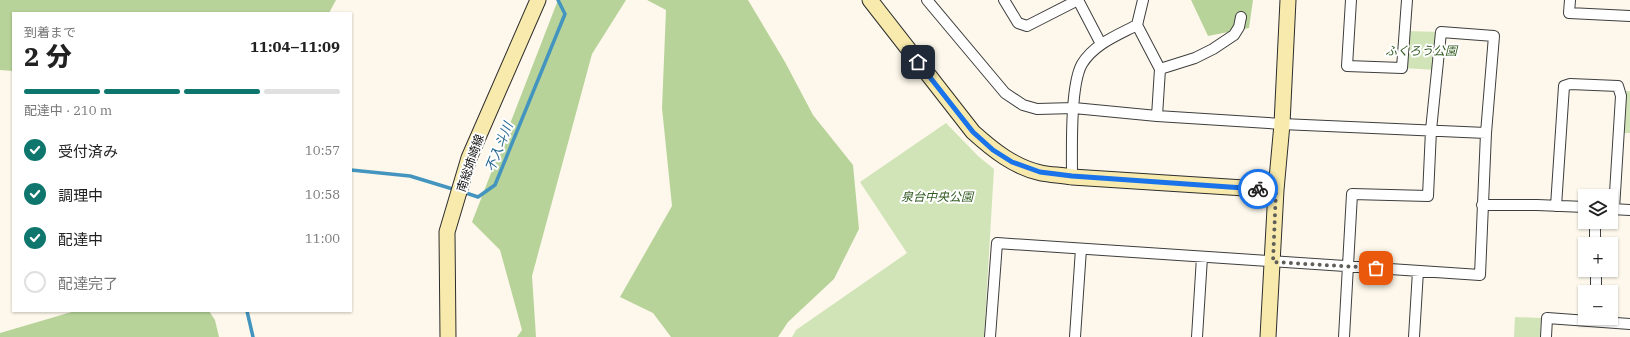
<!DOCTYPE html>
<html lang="ja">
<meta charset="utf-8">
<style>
:root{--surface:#fff;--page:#f6f6f6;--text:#222;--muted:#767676;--line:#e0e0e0;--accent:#0f766e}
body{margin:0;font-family:"IBM Plex Serif","Noto Sans JP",serif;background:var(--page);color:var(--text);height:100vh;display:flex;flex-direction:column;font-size:15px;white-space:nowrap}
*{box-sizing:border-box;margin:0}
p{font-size:13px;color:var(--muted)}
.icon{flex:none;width:22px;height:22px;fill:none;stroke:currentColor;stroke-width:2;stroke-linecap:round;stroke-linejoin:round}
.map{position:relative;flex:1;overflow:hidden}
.details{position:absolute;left:12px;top:12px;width:340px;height:300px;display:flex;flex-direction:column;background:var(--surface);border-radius:0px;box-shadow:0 1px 3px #0004}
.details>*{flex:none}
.fabs{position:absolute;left:1578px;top:189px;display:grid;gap:8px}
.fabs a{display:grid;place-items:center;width:40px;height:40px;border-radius:0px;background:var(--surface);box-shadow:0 1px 3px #0004;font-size:20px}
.pin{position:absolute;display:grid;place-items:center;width:34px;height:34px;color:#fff;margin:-17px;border-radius:8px;box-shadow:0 2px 6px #0006}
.courier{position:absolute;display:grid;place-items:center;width:40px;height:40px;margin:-20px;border:3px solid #1a73e8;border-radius:50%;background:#fff;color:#222;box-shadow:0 1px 5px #0007}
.head em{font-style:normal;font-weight:800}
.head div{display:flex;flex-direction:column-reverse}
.head{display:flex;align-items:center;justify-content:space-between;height:68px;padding:0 12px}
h1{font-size:26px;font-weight:800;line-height:30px}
.bar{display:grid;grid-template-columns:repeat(4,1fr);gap:6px 4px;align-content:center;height:48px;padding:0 12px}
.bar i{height:5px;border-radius:3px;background:var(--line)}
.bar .current{background:var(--accent)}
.bar p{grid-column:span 4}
ol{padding:0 12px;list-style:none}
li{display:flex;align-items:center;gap:12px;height:44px}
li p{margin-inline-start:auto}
li .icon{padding:4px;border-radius:50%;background:var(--accent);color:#fff;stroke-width:4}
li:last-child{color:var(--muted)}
li i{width:22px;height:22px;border:2px solid var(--line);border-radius:50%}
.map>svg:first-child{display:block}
.green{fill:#d1e4b8}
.forest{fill:#b7d399}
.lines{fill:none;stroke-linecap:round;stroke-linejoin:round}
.stream{stroke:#4395bf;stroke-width:3.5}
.street-casing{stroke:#3e3e3e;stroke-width:12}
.secondary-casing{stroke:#2d2d2d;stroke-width:17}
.street{stroke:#fff;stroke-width:10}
.secondary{stroke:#f7eaac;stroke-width:15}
.done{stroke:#605e59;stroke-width:4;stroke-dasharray:0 7.2}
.route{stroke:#1a73e8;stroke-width:5}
.labels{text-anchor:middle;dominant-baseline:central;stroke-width:4;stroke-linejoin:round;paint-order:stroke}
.park-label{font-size:12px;font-style:italic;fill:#325c22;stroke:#fff}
.street-label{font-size:12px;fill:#0b0b0b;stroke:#fff}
.water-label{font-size:13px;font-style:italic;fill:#216690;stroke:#fff}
</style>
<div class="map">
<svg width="1630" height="337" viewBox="0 0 1630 337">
<rect width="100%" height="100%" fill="#fdf8eb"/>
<path class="green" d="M 1405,31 L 1441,32 L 1437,70 L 1402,68 Z
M 1624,91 L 1630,91 L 1630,133 L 1622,133 Z
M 946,123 L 978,156 L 994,169 L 984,337 L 792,337 L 796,330 L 907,253 L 860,182 Z
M 1515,317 L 1541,318 L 1540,337 L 1514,337 Z"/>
<path class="forest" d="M 0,0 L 336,0 L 329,13 L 13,13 L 13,71 L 0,70 Z
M 558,0 L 626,0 L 592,54 L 532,276 L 536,337 L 517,337 L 522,330 L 500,250 L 472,222 Z
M 647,0 L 748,0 L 785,62 L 813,115 L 853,165 L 859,229 L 834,279 L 788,322 L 778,337 L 671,337 L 653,313 L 620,297 L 672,206 L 662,108 L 666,10 Z
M 1191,0 L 1253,0 L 1249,28 L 1208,36 Z
M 75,311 L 209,311 L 215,320 L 219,337 L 0,337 L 0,333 Z"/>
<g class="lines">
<path class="stream" d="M 351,170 L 410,176 L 456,190
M 463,192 L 478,197 L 495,185 L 565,14 L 558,0
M 247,311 L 253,337"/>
<defs>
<path id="street" d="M 927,0 L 1005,93 L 1023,105 L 1037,109 L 1074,108 L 1157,116 L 1282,124 L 1486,133
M 1004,0 L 1018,23 L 1027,26 L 1078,0
M 1078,0 L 1101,44
M 1143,0 L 1137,25 L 1160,69 L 1157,116
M 1351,0 L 1347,66 L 1402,68 L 1407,0
M 1570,0 L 1569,13 L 1630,16
M 1160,69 L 1195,58 L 1213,49 L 1234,35 L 1239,27 L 1241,17
M 1072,177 C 1072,150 1070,85 1082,64 C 1094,44 1118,35 1137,25
M 1482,205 L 1537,205 L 1585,207
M 1556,206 L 1564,86 L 1570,84 L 1618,86 L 1621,96 L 1614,209
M 1611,209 L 1630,210
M 1595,222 L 1595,244
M 1596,270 L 1596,292
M 990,337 L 997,243 C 1158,254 1319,264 1480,275 L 1486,133 L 1494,36 L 1441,32 L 1431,130 L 1428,196 L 1352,194 L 1344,337
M 1075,337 L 1081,249
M 1197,337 L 1202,257
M 1414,337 L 1418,271
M 1546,337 L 1547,318 L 1630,324"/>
<path id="secondary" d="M 870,0 L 973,132 C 993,150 1014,167 1041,173 C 1051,175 1061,175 1072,177 L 1276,190
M 448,337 L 447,232 L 469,158 L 538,0
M 1268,337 L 1276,190 L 1282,124 L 1288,0"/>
</defs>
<use href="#street" class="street-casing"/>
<use href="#secondary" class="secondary-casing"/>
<use href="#street" class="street"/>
<use href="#secondary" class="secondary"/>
</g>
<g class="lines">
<path class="done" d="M 1258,189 L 1276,190 L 1273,262 L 1376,268"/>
<path class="route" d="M 918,62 L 973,132 L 993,150 L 1012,162 L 1040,172 L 1072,176 L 1258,189"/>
</g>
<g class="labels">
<g class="park-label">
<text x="1421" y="50">ふくろう公園</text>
<text x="937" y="196">泉台中央公園</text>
</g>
<g class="street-label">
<text transform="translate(470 163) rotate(-71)">南総姉崎線</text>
</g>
<g class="water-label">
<text transform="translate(499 147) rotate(-68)">不入斗川</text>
</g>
</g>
</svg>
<div class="fabs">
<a><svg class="icon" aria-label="layers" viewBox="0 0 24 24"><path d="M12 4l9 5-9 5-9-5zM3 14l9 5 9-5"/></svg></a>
<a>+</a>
<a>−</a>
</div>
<div class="pin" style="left:1376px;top:268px;background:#ea580c"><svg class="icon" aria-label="bag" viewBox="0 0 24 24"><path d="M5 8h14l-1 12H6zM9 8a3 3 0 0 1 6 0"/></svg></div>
<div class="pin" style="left:918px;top:62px;background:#1f2937"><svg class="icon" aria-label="home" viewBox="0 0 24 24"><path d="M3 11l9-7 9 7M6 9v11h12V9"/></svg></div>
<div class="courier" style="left:1258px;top:189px"><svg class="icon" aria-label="bike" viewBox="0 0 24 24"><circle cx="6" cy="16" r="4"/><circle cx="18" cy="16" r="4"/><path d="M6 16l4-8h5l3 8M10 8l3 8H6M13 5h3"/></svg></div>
<section class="details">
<div class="head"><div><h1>2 分</h1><p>到着まで</p></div><em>11:04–11:09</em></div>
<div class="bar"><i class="current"></i><i class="current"></i><i class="current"></i><i></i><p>配達中 · 210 m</p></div>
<ol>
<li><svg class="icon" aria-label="check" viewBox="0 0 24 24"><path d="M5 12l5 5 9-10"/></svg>受付済み<p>10:57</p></li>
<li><svg class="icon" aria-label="check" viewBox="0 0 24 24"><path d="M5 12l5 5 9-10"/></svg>調理中<p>10:58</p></li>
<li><svg class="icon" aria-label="check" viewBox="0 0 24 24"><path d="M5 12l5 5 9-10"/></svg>配達中<p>11:00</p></li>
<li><i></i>配達完了</li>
</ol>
</section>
</div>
